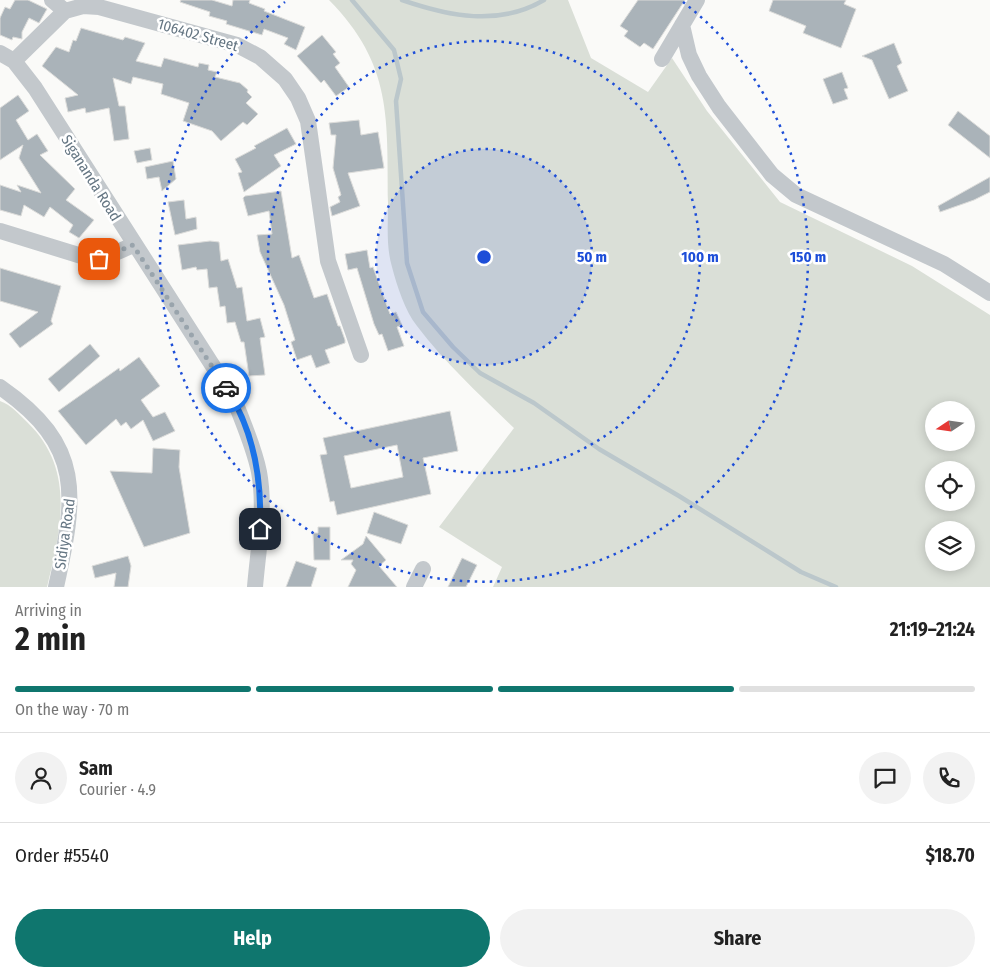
<!DOCTYPE html>
<meta charset="utf-8">
<style>
:root{--surface:#fff;--page:#f2f2f2;--text:#222;--muted:#767676;--line:#e0e0e0;--accent:#0f766e}
body{margin:0;font-family:"Fira Sans Condensed",sans-serif;background:var(--page);color:var(--text);height:100vh;display:flex;flex-direction:column;font-size:19px;white-space:nowrap}
*{box-sizing:border-box;margin:0}
p{font-size:16px;color:var(--muted)}
.icon{flex:none;width:28px;height:28px;fill:none;stroke:currentColor;stroke-width:2;stroke-linecap:round;stroke-linejoin:round}
.map{position:relative;height:587px;overflow:hidden}
.panel{display:flex;flex-direction:column;background:var(--surface);flex:1}
.panel>*{flex:none}
.needle{width:32px;rotate:257deg}
.fabs{position:absolute;left:925px;top:401px;display:grid;gap:10px}
.fabs a{display:grid;place-items:center;width:50px;height:50px;border-radius:50%;background:var(--surface);box-shadow:0 2px 12px #0003;font-size:25px}
.pin{position:absolute;display:grid;place-items:center;width:42px;height:42px;color:#fff;margin:-21px;border-radius:10px;box-shadow:0 2px 8px #0006}
.courier{position:absolute;display:grid;place-items:center;width:50px;height:50px;margin:-25px;border:4px solid #1a73e8;border-radius:50%;background:#fff;color:#222;box-shadow:0 1px 6px #0007}
.head em{font-style:normal;font-weight:700}
.head div{display:flex;flex-direction:column-reverse}
.head{display:flex;align-items:center;justify-content:space-between;height:85px;padding:0 15px}
h1{font-size:32px;font-weight:700;line-height:38px}
.bar{display:grid;grid-template-columns:repeat(4,1fr);gap:8px 5px;align-content:center;height:60px;padding:0 15px}
.bar i{height:6px;border-radius:4px;background:var(--line)}
.bar .on{background:var(--accent)}
.bar p{grid-column:span 4}
.line{display:flex;align-items:center;gap:12px;padding:0 15px;border-top:1px solid var(--line)}
.line div{flex:1}
.round{display:grid;place-items:center;flex:none;width:52px;height:52px;border-radius:26px;background:var(--page)}
.cta{display:flex;gap:10px;margin-top:auto;padding:10px 15px}
.cta a{flex:1;height:58px;border-radius:30px;background:var(--accent);color:#fff;font-size:20px;font-weight:700;line-height:58px;text-align:center}
.cta a+a{background:var(--page);color:var(--text)}
.map>svg:first-child{display:block}
.green{fill:#dadfd7;fill-rule:evenodd}
.lines{fill:none;stroke-linecap:round;stroke-linejoin:round}
.stream{stroke:#bbc7cb;stroke-width:4.5}
.building{fill:#aab3b9;stroke:#dcdcda;fill-rule:evenodd}
.minor{stroke:#c3c8cc;stroke-width:16}
.done{stroke:#99a4ac;stroke-width:5;stroke-dasharray:0 9}
.route{stroke:#1a73e8;stroke-width:6}
.ring{fill:none;stroke:#1d4ed8;stroke-width:2.5;stroke-dasharray:2.5 5}
.labels{text-anchor:middle;dominant-baseline:central;stroke-width:5;stroke-linejoin:round;paint-order:stroke}
.street-label{font-size:15px;fill:#657683;stroke:#fff}
.centre{fill:#1d4ed8;stroke:#fff;stroke-width:2.5}
.ring-label{font-size:15px;text-anchor:middle;font-weight:bold;fill:#1d4ed8;stroke:#fff;stroke-width:5;stroke-linejoin:round;paint-order:stroke}
</style>
<div class="map">
<svg width="990" height="587" viewBox="0 0 990 587">
<rect width="100%" height="100%" fill="#fafaf8"/>
<path class="green" d="M 329,0 L 568,0 L 591,58 L 648,92 L 672,58 L 707,111 L 780,202 L 912,266 L 990,315 L 990,587 L 493,587 L 502,567 L 439,527 L 514,428 C 481,396 445,363 417,326 C 405,311 397,286 392,267 C 386,247 388,224 388,203 C 387,119 393,65 329,0 ZM 934,410 L 966,410 L 966,442 L 934,442 ZM 934,470 L 966,470 L 966,502 L 934,502 ZM 934,530 L 966,530 L 966,562 L 934,562 Z
M 0,401 C 11,405 19,414 27,422 C 76,469 61,529 47,587 L 0,587 Z"/>
<g class="lines">
<path class="stream" d="M 352,0 L 394,50 L 401,79 L 396,101 L 407,263 L 423,312 L 453,347 L 480,373 L 534,403 L 599,449 L 679,496 L 801,572 L 836,587
M 402,0 C 449,16 498,27 544,0"/>
</g>
<path class="building" d="M 15,0 L 28,0 L 47,9 L 39,23 L 29,18 L 22,32 L 22,39 L 13,37 L 12,40 L 0,35 L 0,18 L 5,7 L 10,9 Z
M 181,0 L 212,0 L 232,6 L 233,0 L 250,0 L 249,3 L 265,9 L 264,11 L 305,27 L 296,50 L 284,44 L 288,38 L 264,29 L 262,35 L 226,24 L 227,21 L 209,16 L 210,12 L 180,2 Z
M 638,0 L 685,0 L 653,49 L 644,43 L 640,47 L 624,36 L 628,31 L 620,26 Z
M 773,0 L 846,0 L 844,4 L 856,9 L 841,48 L 803,33 L 806,26 L 769,11 Z
M 81,28 L 123,40 L 125,37 L 145,43 L 136,61 L 161,67 L 164,58 L 198,67 L 199,63 L 209,65 L 208,70 L 217,72 L 215,77 L 240,83 L 248,90 L 247,92 L 252,97 L 246,103 L 258,114 L 247,125 L 243,122 L 221,141 L 212,131 L 183,121 L 189,103 L 161,94 L 163,84 L 133,77 L 131,84 L 113,78 L 119,106 L 125,106 L 129,139 L 114,141 L 109,108 L 86,113 L 85,108 L 68,112 L 65,98 L 78,95 L 42,66 L 56,47 L 69,52 L 73,40 L 76,41 Z
M 322,35 L 336,52 L 333,54 L 340,63 L 335,67 L 349,87 L 336,96 L 324,80 L 321,83 L 297,56 Z
M 894,43 L 902,63 L 897,66 L 908,91 L 889,99 L 872,60 L 862,56 Z
M 842,72 L 848,88 L 844,89 L 848,99 L 833,104 L 823,79 Z
M 18,95 L 29,111 L 16,120 L 28,140 L 37,134 L 48,151 L 40,155 L 75,189 L 66,200 L 94,220 L 79,238 L 69,232 L 73,225 L 50,207 L 44,217 L 24,205 L 21,216 L 0,210 L 0,185 L 21,192 L 17,185 L 41,193 L 19,158 L 23,145 L 0,160 L 0,108 Z
M 958,111 L 990,136 L 990,158 L 948,125 Z
M 359,120 L 361,135 L 378,132 L 384,168 L 348,173 L 360,206 L 332,216 L 330,207 L 340,202 L 338,197 L 341,195 L 333,168 L 336,135 L 331,135 L 329,123 Z
M 287,128 L 296,144 L 274,155 L 281,166 L 244,192 L 238,173 L 242,172 L 235,159 L 256,148 L 254,146 Z
M 150,148 L 152,160 L 137,163 L 134,151 Z
M 173,161 L 176,179 L 162,191 L 159,177 L 147,179 L 145,167 Z
M 990,177 L 990,192 L 974,200 L 940,212 L 938,206 Z
M 281,191 L 292,258 L 299,255 L 314,298 L 327,294 L 338,326 L 340,326 L 345,340 L 345,343 L 325,350 L 330,363 L 316,368 L 311,355 L 297,360 L 291,342 L 295,340 L 284,305 L 260,252 L 257,235 L 272,234 L 269,211 L 248,216 L 243,198 L 245,196 Z
M 184,200 L 186,219 L 196,217 L 197,229 L 175,235 L 168,202 Z
M 210,241 L 219,242 L 221,261 L 228,259 L 237,288 L 242,287 L 247,321 L 260,318 L 265,337 L 260,338 L 265,375 L 249,376 L 244,342 L 241,342 L 235,322 L 227,323 L 225,306 L 220,307 L 217,287 L 209,288 L 207,269 L 197,270 L 196,267 L 182,270 L 178,245 Z
M 367,250 L 370,268 L 373,267 L 390,314 L 396,312 L 402,325 L 397,327 L 404,346 L 388,351 L 382,334 L 379,335 L 374,324 L 357,268 L 348,270 L 345,254 Z
M 0,268 L 61,286 L 51,321 L 53,324 L 20,348 L 9,334 L 38,312 L 0,301 Z
M 90,344 L 100,356 L 59,392 L 48,379 Z
M 139,357 L 160,386 L 141,400 L 153,417 L 165,412 L 175,431 L 153,441 L 143,420 L 131,429 L 126,422 L 121,426 L 116,419 L 86,445 L 58,411 L 119,368 L 120,371 Z
M 450,411 L 458,451 L 423,458 L 431,494 L 337,515 L 334,501 L 330,502 L 320,455 L 327,454 L 323,438 ZM 397,445 L 403,477 L 351,488 L 344,456 Z
M 153,448 L 180,450 L 179,467 L 190,533 L 144,547 L 110,471 L 152,473 Z
M 374,512 L 408,525 L 401,544 L 367,533 Z
M 318,527 L 330,527 L 330,560 L 314,560 L 313,533 L 318,533 Z
M 366,536 L 386,560 L 379,566 L 397,587 L 348,587 L 356,570 L 351,564 L 353,560 L 341,560 L 363,544 Z
M 128,556 L 131,566 L 128,587 L 114,587 L 116,573 L 95,578 L 92,566 Z
M 462,558 L 477,565 L 466,587 L 448,587 Z
M 296,561 L 317,568 L 311,587 L 286,587 Z"/>
<g class="lines">
<path class="minor" d="M 52,0 L 65,11
M 682,25 L 689,55 L 699,76 L 719,107 L 772,175 L 796,195 L 944,264 L 990,293
M 0,53 L 14,61 L 35,88 L 234,399 C 243,423 254,447 259,472 C 266,509 258,550 255,587
M 662,59 L 697,0
M 14,61 L 65,11 L 83,6 L 99,7 L 237,45 L 260,57 L 285,79 L 298,98 L 308,121 L 328,261 L 361,355
M 0,231 L 88,258 C 105,259 118,252 133,245
M 0,387 C 85,446 76,496 56,587
M 414,587 L 423,569"/>
</g>
<g class="lines">
<path class="done" d="M 99,259 L 133,245 L 226,388"/>
<path class="route" d="M 226,388 C 254,430 262,479 260,529"/>
</g>
<circle cx="484" cy="257" r="108" fill="#1d4ed8" fill-opacity=".12"/>
<g class="ring">
<circle cx="484" cy="257" r="108"/>
<circle cx="484" cy="257" r="216"/>
<path d="M683 2A324 324 0 1 1 285 2"/>
</g>
<g class="labels">
<g class="street-label">
<text transform="translate(198 35) rotate(16)">106402 Street</text>
<text transform="translate(91 178) rotate(58)">Sigananda Road</text>
<text transform="translate(65 534) rotate(-82)">Sidiya Road</text>
</g>
</g>
<circle cx="484" cy="257" r="8" class="centre"/>
<g class="ring-label">
<text x="592" y="262">50 m</text>
<text x="700" y="262">100 m</text>
<text x="808" y="262">150 m</text>
</g>
</svg>
<div class="fabs">
<a><svg class="needle" viewBox="-14 -14 28 28"><path d="M0-13l5 13h-10z" fill="#e53935"/><path d="M0 13l5-13h-10z" fill="#767676"/></svg></a>
<a><svg class="icon" aria-label="locate" viewBox="0 0 24 24"><circle cx="12" cy="12" r="6"/><path d="M12 2v4M12 18v4M2 12h4M18 12h4"/></svg></a>
<a><svg class="icon" aria-label="layers" viewBox="0 0 24 24"><path d="M12 4l9 5-9 5-9-5zM3 14l9 5 9-5"/></svg></a>
</div>
<div class="pin" style="left:99px;top:259px;background:#ea580c"><svg class="icon" aria-label="bag" viewBox="0 0 24 24"><path d="M5 8h14l-1 12H6zM9 8a3 3 0 0 1 6 0"/></svg></div>
<div class="pin" style="left:260px;top:529px;background:#1f2937"><svg class="icon" aria-label="home" viewBox="0 0 24 24"><path d="M3 11l9-7 9 7M6 9v11h12V9"/></svg></div>
<div class="courier" style="left:226px;top:388px"><svg class="icon" aria-label="car" viewBox="0 0 24 24"><path d="M5 17H2v-5l4-1 3-4h7l3 4 3 1v5h-3M9 17h6M6 11h13"/><circle cx="7" cy="17" r="2"/><circle cx="17" cy="17" r="2"/></svg></div>
</div>
<section class="panel">
<div class="head"><div><h1>2 min</h1><p>Arriving in</p></div><em>21:19–21:24</em></div>
<div class="bar"><i class="on"></i><i class="on"></i><i class="on"></i><i></i><p>On the way · 70 m</p></div>
<div class="line" style="height:90px"><a class="round"><svg class="icon" aria-label="person" viewBox="0 0 24 24"><circle cx="12" cy="8" r="4"/><path d="M4 21q1-7 8-7t8 7"/></svg></a><div><b>Sam</b><p>Courier · 4.9</p></div><a class="round"><svg class="icon" aria-label="chat" viewBox="0 0 24 24"><path d="M4 5h16v11H9l-5 4z"/></svg></a><a class="round"><svg class="icon" aria-label="phone" viewBox="0 0 24 24"><path d="M5 4h4l2 5-3 2q2 4 5 5l2-3 5 2v4C11 20 4 13 5 4z"/></svg></a></div>
<div class="line" style="height:65px"><div>Order #5540</div><b>$18.70</b></div>
<div class="cta"><a>Help</a><a>Share</a></div>
</section>
